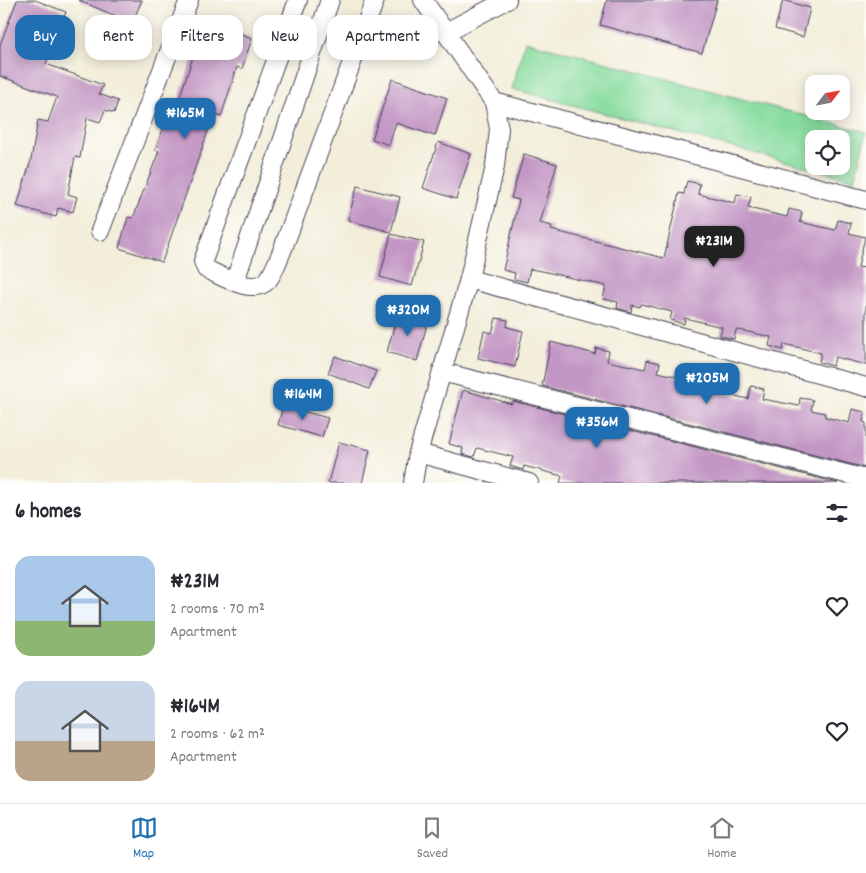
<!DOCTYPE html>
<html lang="en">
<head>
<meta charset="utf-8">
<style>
	:root { --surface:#fff; --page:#f7f7f7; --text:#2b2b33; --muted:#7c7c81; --line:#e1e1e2; --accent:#1f6fb2 }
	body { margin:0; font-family:Dekko,sans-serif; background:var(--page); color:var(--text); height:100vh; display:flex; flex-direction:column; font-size:19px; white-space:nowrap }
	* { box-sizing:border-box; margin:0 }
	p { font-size:16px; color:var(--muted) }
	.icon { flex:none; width:28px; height:28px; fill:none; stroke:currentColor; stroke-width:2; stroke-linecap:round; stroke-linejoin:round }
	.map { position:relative; height:483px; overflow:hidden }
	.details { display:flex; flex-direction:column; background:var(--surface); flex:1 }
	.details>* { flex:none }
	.top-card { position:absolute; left:15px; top:15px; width:500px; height:45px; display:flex; gap:10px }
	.needle { width:32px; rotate:58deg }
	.fabs { position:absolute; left:805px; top:75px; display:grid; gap:10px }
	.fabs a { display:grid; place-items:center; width:45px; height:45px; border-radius:10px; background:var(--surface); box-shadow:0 2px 12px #0003; font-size:25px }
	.price { position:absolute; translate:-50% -42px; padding:0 11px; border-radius:10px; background:var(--accent); color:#fff; font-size:16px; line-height:32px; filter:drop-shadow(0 1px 2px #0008) }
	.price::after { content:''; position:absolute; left:50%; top:30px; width:15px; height:11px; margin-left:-8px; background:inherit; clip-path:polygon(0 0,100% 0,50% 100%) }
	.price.on { background:#222; color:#fff }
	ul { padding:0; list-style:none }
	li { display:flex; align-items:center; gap:15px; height:125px; padding:0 15px }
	li span { display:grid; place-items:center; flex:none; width:140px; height:100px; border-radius:15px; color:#555 }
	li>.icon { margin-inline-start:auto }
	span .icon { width:60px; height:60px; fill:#fffc; stroke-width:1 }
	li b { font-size:21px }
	h2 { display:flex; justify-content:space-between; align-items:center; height:60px; padding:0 15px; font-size:21px }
	.tag { padding:0 18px; border-radius:15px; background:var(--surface); box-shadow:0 2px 12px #0003; font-size:18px; line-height:45px }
	.tag.on { background:var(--accent); color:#fff }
	.dock { display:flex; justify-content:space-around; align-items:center; height:70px; border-top:1px solid var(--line); background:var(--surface); font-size:14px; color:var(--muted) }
	.dock a { display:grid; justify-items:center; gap:2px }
	.dock .on { color:var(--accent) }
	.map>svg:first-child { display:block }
	.green { fill:#87dc9f; stroke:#547f6d; fill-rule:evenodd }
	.building { fill:#c397c5 }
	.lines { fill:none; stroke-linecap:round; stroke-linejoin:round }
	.minor-casing { stroke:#414153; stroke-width:20 }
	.minor { stroke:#fff; stroke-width:18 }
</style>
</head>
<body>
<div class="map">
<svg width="866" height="483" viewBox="0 0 866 483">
	<rect width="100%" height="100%" fill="#fdfcf7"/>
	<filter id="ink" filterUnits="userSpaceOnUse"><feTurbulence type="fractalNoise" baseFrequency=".02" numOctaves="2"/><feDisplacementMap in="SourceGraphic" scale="10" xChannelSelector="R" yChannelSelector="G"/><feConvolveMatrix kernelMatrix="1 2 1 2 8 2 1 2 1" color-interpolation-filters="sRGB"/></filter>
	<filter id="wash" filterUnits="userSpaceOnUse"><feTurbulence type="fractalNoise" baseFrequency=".0096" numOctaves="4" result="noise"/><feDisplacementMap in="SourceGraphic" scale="20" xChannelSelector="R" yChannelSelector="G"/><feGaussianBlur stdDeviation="1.12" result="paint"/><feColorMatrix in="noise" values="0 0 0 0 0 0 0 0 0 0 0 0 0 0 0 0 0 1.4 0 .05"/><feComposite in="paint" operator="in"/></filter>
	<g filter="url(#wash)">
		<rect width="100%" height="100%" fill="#f3eeda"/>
		<!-- green -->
		<path class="green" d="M 525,41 L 866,132 L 855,180 L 512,89 ZM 814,139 L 841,139 L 841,166 L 814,166 Z"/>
		<g id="blocks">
			<!-- building -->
			<g class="building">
				<polygon points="17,0 35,0 66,12 46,64 103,85 99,94 118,101 114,113 105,110 100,122 87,118 80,158 75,157 68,194 77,197 73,212 58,208 56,217 17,206 31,160 38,120 48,122 57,97 0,76 0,45"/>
				<polygon points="78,0 142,0 132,23"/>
				<polygon points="607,0 717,0 702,53 600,25"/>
				<polygon points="783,0 810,8 803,37 775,29"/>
				<polygon points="205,21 252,38 242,69 237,67 221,117 214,114 162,262 119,248 128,217 133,218 159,151 155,150 168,116 173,117"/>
				<polygon points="392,79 447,98 435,136 396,123 389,145 372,139"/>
				<polygon points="438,142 471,154 456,199 423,188"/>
				<polygon points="524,154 557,164 540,223 552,226 551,230 664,258 679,193 684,194 687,181 700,184 698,194 735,203 737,194 751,197 748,208 787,217 789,209 802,212 800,222 835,230 838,220 851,223 849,233 865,237 858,267 866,268 866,365 835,357 833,366 819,362 821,353 784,344 783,350 769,346 771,337 744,331 736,330 734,339 720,336 722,327 685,318 684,324 670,320 672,312 641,304 640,307 632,305 631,312 617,308 618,302 603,299 606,286 542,271 530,269 527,282 514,279 515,273 503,270 519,200 511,198"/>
				<polygon points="357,186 400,197 391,232 348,220"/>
				<polygon points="391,234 424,242 412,286 380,277"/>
				<polygon points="398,312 428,321 417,361 387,352"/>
				<polygon points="496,318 508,320 507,327 523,331 515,367 478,358 484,331 492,333"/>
				<polygon points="551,342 595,354 596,348 609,351 607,361 645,369 647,360 660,363 658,372 696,381 698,373 710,376 708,386 723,389 722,393 748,399 751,386 764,389 762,399 799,406 800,398 813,400 811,410 825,413 825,417 849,423 852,409 865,412 863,422 866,423 866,468 542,386"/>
				<polygon points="335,356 376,371 369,389 328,373"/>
				<polygon points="463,390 512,404 513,401 838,483 560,483 562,476 524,466 523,470 510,466 513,457 477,448 474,457 462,454 463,448 449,444"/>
				<polygon points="283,406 328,418 322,437 278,425"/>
				<polygon points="339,442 370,450 362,483 328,483"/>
			</g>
		</g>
	</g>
	<g filter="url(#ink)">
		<use href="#blocks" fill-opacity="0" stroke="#414153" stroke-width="1"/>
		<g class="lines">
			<defs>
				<g id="minor">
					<path d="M 298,0 L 203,261 L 206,269 C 221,276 254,296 268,280 C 274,272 278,260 282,251 L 375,0"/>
					<polyline points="446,32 507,0"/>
					<polyline points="494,102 866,200"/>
					<polyline points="100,231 189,0"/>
					<polyline points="469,279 866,387"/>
					<polyline points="235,281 330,0"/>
					<polyline points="442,372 866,479"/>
					<polyline points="418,453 529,483"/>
					<polyline points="413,483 418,453 469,279 495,166 499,129 494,102 423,0"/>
				</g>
			</defs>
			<!-- minor casing -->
			<use href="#minor" class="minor-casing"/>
			<!-- minor -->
			<use href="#minor" class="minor"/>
		</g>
	</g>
</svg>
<div class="fabs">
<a><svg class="needle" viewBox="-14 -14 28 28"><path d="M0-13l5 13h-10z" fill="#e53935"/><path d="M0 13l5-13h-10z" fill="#7c7c81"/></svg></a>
<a><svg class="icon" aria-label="locate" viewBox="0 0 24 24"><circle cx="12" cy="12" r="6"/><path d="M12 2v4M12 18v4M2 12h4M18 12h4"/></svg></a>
</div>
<b class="price" style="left:185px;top:140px">₦165M</b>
<b class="price on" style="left:714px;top:268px">₦231M</b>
<b class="price" style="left:408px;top:337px">₦320M</b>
<b class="price" style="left:707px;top:405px">₦205M</b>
<b class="price" style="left:303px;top:421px">₦164M</b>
<b class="price" style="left:597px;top:449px">₦356M</b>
<div class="top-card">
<a class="tag on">Buy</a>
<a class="tag">Rent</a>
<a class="tag">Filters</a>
<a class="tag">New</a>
<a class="tag">Apartment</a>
</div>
</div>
<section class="details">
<h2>6 homes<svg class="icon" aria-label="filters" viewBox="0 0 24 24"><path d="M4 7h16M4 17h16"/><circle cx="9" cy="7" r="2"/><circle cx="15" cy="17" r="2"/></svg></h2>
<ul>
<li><span style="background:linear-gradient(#a9c7e8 65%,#8fb573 0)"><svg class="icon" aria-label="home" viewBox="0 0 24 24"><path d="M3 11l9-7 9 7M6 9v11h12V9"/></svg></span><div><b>₦231M</b><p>2 rooms · 70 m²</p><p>Apartment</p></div><svg class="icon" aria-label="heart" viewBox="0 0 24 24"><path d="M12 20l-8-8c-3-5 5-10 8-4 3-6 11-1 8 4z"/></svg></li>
<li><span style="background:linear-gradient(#c9d6e8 60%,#b9a48a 0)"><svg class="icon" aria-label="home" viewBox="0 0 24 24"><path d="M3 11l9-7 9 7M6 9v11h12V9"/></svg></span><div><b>₦164M</b><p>2 rooms · 62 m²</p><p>Apartment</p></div><svg class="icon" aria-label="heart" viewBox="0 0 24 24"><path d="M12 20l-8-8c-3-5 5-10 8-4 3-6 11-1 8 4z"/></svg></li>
</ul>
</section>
<nav class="dock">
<a class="on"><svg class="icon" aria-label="map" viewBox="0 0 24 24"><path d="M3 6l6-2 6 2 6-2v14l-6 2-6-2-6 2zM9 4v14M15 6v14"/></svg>Map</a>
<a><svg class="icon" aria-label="saved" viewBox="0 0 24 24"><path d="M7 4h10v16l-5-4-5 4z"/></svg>Saved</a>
<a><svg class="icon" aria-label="home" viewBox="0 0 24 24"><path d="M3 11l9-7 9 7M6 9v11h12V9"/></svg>Home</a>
</nav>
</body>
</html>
